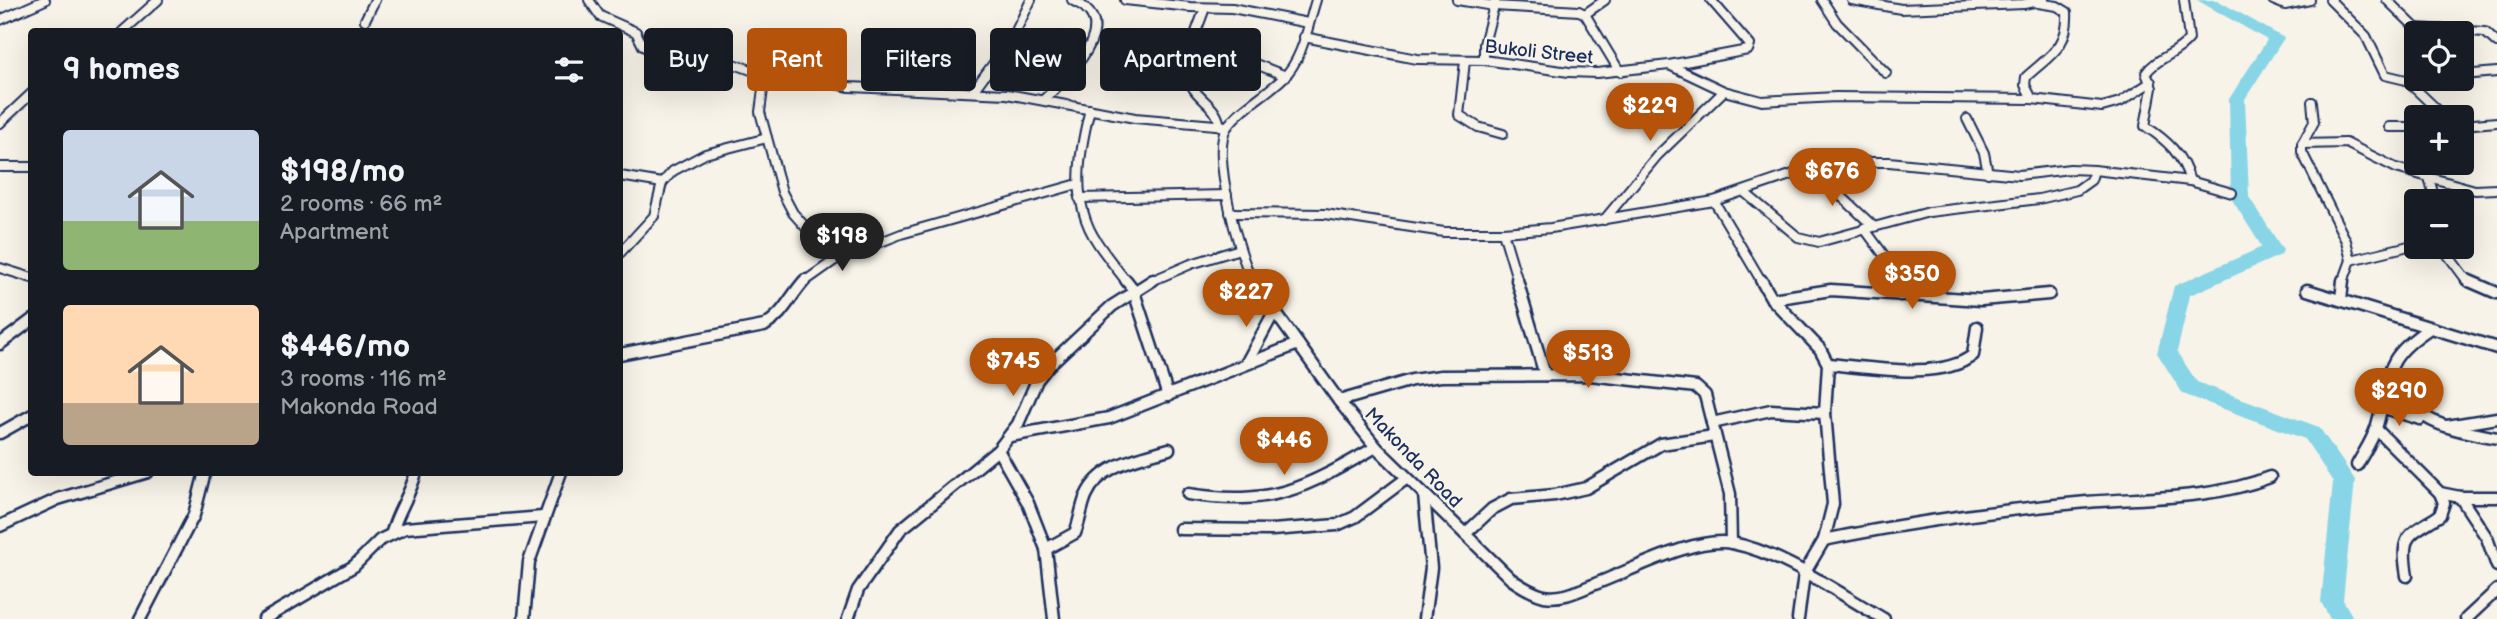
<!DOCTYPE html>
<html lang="en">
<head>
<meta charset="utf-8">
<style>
	:root { --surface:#171b24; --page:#20242c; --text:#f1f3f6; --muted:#9ea1a6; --accent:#b45309 }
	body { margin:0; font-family:"Balsamiq Sans",sans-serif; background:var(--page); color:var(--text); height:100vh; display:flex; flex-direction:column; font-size:26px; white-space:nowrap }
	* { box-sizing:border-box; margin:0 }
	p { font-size:23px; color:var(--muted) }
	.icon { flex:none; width:38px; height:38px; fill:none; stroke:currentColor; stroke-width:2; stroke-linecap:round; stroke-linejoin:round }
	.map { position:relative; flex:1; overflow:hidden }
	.side { position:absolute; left:28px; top:28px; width:595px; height:448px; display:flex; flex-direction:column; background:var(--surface); border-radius:7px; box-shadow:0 7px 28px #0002 }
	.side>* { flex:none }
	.top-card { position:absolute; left:644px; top:28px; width:665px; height:63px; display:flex; gap:14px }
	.buttons { position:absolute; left:2404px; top:21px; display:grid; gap:14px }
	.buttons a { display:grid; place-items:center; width:70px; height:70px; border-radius:7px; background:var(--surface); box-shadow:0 7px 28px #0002; font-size:35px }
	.price { position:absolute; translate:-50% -60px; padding:0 16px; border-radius:24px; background:var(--accent); color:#fff; font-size:23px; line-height:46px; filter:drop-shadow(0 2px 4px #0008) }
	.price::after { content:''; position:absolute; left:50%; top:42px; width:21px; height:16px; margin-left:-10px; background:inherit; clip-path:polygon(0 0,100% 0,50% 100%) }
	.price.current { background:#222; color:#fff }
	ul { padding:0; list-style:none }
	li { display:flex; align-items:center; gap:21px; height:175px; padding:0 35px }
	li span { display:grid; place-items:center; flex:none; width:196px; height:140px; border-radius:7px; color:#555 }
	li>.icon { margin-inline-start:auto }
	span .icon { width:84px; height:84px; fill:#fffc; stroke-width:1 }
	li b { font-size:30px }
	h2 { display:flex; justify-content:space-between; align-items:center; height:84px; padding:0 35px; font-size:30px }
	.chip { padding:0 24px; border-radius:7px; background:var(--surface); box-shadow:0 7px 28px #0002; font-size:24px; line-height:63px }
	.chip.current { background:var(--accent); color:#fff }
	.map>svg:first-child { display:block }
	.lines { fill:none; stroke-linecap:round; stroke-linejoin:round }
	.river { fill:#88d5e7; fill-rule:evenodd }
	.minor-far1-casing { stroke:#1b2f5e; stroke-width:12 }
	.minor-casing { stroke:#1b2f5e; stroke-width:15 }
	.minor-far1 { stroke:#f7f3e8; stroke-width:8 }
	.minor { stroke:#f7f3e8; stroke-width:10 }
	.labels { text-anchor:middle; stroke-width:5; stroke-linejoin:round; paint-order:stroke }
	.street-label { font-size:19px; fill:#1b2f5e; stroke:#f7f3e8 }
</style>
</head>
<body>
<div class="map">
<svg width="2497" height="619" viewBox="0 0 2497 619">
	<rect width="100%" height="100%" fill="#f7f3e8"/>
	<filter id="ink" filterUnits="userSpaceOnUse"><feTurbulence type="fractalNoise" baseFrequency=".0143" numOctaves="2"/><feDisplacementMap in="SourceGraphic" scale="14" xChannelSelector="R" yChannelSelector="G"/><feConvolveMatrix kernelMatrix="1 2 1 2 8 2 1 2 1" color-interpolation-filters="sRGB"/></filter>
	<g filter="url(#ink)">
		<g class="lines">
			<!-- river -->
			<polygon class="river" points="2197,0 2217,0 2284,38 2245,99 2249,197 2283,250 2281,255 2190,295 2177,352 2197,382 2319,427 2351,474 2355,480 2343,600 2354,619 2330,619 2321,602 2333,482 2305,439 2183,394 2157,353 2174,286 2262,247 2231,198 2229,99 2267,40"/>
			<defs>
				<g id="minor-far1">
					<path d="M 589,0 L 600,16 L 636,32 L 643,46 L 650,50 C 692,57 732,57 769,79"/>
					<polyline points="1125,0 1190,7 1232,8 1308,23"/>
					<polyline points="1457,0 1494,6 1579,11 1585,14 1620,72"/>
					<polyline points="1822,0 1837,23 1886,73"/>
					<polyline points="1852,0 1901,9 2024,4 2044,0"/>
					<path d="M 2184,0 L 2189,39 C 2178,54 2157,57 2146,73 L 2152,88 L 2145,126 C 2168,141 2182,154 2190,181"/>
					<polyline points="2273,0 2285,5 2310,0"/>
					<polyline points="2330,0 2366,36 2385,75 2406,80 2445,117"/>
					<polyline points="2387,0 2418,30"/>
					<path d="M 1205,8 C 1197,31 1177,70 1196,92 C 1206,104 1217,108 1220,126"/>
					<polyline points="1585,14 1605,0"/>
					<polyline points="0,20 45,0"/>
					<polyline points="365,20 375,0"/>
					<polyline points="2416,28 2485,32 2497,43"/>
					<polyline points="122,32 158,0"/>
					<polyline points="1304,37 1417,59 1484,60 1569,72 1597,73 1669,65 1748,50 1750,45 1711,0"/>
					<polyline points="1484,60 1484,44 1495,2"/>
					<polyline points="1191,61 1253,63 1286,76"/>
					<polyline points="1465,61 1459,115 1478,127 1503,134"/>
					<polyline points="1669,65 1724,91 1762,101 1836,97 2032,99 2102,107 2120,102 2151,82"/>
					<polyline points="2462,75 2497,72"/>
					<polyline points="973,91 1013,37 1031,0"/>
					<path d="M 2032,99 L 2025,85 L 2026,77 C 2050,55 2069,47 2067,12 L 2057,6 L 2038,3"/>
					<path d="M 1043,100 C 1061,84 1115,34 1086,9 C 1083,5 1076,3 1072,0"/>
					<polyline points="2312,102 2314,122 2302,144 2302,152 2346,241 2351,260 2343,282"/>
					<path d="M 1090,109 C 1079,153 1070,202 1097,242 C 1106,256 1117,269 1127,282"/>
					<polyline points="1967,119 1984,153 1988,173"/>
					<polyline points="0,123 32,93"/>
					<polyline points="2462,125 2497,122"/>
					<polyline points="2389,127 2417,127"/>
					<polyline points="2302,144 2346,143 2396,168 2475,190 2497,189"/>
					<polyline points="0,167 32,167"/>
					<polyline points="1811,168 1873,226"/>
					<polyline points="620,176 662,183"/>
					<polyline points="2429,177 2435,201"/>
					<polyline points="1744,192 1798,237 1819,242 1929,212 2039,199 2077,190 2091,180 2094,170"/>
					<polyline points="1079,198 1227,195"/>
					<polyline points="1714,201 1762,282"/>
					<polyline points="1230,213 1325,214 1444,232 1503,232 1551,228 1714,201 1811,168 1847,162 1889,162 2019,175 2070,169 2094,170 2190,181 2232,193"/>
					<polyline points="1604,220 1657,156 1724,91"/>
					<polyline points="1864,228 1892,266 1896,282"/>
					<polyline points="1503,232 1518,282"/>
					<polyline points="2442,247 2468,282"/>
					<polyline points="620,253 654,216 662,183 673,171 705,154 767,138"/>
					<polyline points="835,260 793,213 782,192 760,112 763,89 769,79 789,75 850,87 1007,94 1135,118 1227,126"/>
					<polyline points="2351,260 2417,244"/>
					<polyline points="0,268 32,278"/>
					<polyline points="804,282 835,260 901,234 1078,184"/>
					<polyline points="1149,282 1191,264 1240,249"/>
					<path d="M 1253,282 C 1239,256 1210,150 1227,127 C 1240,108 1266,95 1283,78 C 1303,59 1308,25 1316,0"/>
				</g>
				<g id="minor">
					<polyline points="1126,280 1133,289 1168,396"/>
					<path d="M 1252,280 L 1339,401 L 1376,447 L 1511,579 C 1521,586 1532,593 1544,596 C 1563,599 1578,591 1595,584 C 1631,571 1694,536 1732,543 C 1783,553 1838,593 1884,619"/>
					<polyline points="1517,280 1545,375"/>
					<polyline points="1761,280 1772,299 1820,349 1828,364 1825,413 1833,504 1824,540 1804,574 1798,619"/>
					<polyline points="1896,280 1900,295"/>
					<polyline points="2467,280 2497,293"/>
					<polyline points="2307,290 2497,348"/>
					<polyline points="1772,299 1831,290 1981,300 2049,294"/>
					<polyline points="2341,300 2343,280"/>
					<polyline points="0,344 32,320"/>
					<path d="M 620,354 L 764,326 C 785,313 788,299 805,280"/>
					<polyline points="1247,362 1274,312"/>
					<path d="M 1828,364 C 1867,367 1942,381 1973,355 L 1977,327"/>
					<path d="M 2385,378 C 2422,425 2441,427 2497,438"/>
					<polyline points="1339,401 1412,380 1441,376 1590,375 1696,387 1705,395 1730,494 1731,543"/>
					<polyline points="2381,407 2420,419"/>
					<polyline points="1712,423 1771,410 1825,413"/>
					<polyline points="2447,426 2497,418"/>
					<path d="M 2376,429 L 2440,493 L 2444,503 L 2440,515 C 2408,536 2400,533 2407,576"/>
					<polyline points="0,433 32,415"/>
					<polyline points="1010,436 1109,418 1298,344"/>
					<polyline points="998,450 1028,503 1046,549 1054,619"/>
					<path d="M 2357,465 C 2364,452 2373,440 2377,425 C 2392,374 2380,361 2430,328"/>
					<polyline points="2440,493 2460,497 2497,497"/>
					<path d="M 1188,494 C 1273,507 1305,488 1376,447"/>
					<polyline points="1424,495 1431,568 1424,619"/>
					<polyline points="2460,497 2487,538 2497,566"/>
					<polyline points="0,526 58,499 148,472"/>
					<polyline points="1180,529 1272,530 1337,525 1355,517 1407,478"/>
					<path d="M 392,532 C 398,510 411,494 416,472"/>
					<polyline points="1465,534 1492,509 1511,499 1555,495 1586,488 1661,444 1714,436"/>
					<path d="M 1824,540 C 1911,522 1999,510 2087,502 C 2149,497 2211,500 2270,477"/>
					<path d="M 1046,549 L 1075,533 C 1080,521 1081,508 1086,496 C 1100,464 1139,458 1169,449"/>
					<polyline points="140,619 194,515 205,472"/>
					<polyline points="264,619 354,566 380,540 405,528 543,517"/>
					<polyline points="524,619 529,562 561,472"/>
					<polyline points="848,619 858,590 900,530 998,450 1018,424 1037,380 1048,366 1112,306 1153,280"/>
					<polyline points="2466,619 2497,590"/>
				</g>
			</defs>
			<!-- minor-far1 casing -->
			<use href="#minor-far1" class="minor-far1-casing"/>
			<!-- minor casing -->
			<use href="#minor" class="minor-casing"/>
			<!-- minor-far1 -->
			<use href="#minor-far1" class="minor-far1"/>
			<!-- minor -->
			<use href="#minor" class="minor"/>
		</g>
	</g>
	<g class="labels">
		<!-- street labels -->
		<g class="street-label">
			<text transform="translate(1539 51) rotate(6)" y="7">Bukoli Street</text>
			<text transform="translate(1414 457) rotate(46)" y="7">Makonda Road</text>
		</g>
	</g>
</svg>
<div class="buttons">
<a><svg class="icon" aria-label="locate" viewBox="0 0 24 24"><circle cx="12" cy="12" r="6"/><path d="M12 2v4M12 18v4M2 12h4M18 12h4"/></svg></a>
<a>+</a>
<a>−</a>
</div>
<b class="price" style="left:1650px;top:143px">$229</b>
<b class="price" style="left:1832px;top:208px">$676</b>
<b class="price current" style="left:842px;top:273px">$198</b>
<b class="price" style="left:1912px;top:311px">$350</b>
<b class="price" style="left:1246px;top:329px">$227</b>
<b class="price" style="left:1588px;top:390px">$513</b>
<b class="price" style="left:1013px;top:398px">$745</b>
<b class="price" style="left:2399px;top:428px">$290</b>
<b class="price" style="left:1284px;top:477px">$446</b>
<div class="top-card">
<a class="chip">Buy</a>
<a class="chip current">Rent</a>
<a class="chip">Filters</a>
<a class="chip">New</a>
<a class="chip">Apartment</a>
</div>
<section class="side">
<h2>9 homes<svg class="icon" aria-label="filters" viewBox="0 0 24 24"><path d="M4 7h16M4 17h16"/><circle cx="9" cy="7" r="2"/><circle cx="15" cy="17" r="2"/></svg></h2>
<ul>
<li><span style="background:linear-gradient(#c9d6e8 65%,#8fb573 0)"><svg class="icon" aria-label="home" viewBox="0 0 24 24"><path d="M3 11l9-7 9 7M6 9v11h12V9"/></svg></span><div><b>$198/mo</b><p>2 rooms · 66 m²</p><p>Apartment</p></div></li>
<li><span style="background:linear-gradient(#ffd9b3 70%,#b9a48a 0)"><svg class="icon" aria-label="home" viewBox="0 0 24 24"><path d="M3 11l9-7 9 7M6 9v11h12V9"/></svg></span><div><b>$446/mo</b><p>3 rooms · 116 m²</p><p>Makonda Road</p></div></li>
</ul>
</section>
</div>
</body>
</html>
